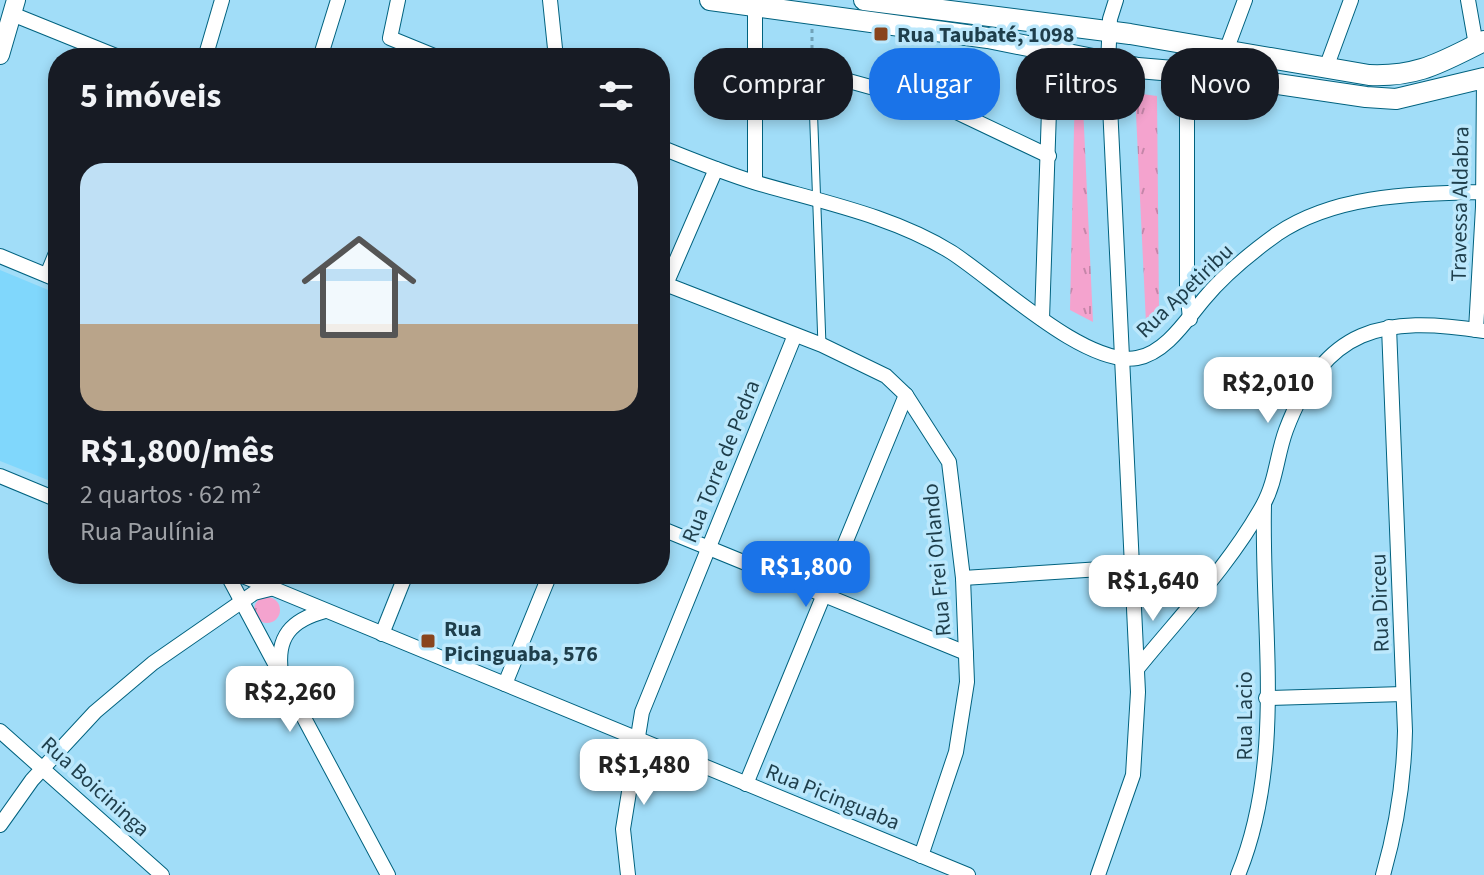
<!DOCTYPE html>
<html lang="pt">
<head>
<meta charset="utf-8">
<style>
	:root { --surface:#171b24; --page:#20242c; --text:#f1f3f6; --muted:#9ea1a6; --accent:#1a73e8 }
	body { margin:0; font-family:"Source Sans 3",sans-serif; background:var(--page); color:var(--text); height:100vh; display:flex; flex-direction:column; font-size:30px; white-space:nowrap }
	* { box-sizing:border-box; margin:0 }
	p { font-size:26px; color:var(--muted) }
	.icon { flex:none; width:44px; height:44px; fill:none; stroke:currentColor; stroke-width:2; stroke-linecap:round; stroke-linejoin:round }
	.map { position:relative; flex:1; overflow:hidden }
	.sheet { position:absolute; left:48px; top:48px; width:622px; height:536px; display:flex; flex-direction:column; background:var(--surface); border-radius:32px; box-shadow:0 4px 12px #0003 }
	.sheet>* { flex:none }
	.top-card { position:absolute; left:694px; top:48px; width:670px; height:72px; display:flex; gap:16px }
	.price { position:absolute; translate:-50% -68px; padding:0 18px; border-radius:16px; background:#fff; color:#222; font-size:26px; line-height:52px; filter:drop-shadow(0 2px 4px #0008) }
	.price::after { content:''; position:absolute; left:50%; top:48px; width:24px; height:18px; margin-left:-12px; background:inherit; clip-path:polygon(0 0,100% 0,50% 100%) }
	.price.selected { background:var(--accent); color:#fff }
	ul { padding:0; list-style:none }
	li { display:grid; align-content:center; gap:16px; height:424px; padding:0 32px }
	li span { display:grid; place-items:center; height:248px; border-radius:24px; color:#555 }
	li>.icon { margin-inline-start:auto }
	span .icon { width:144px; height:144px; fill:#fffc; stroke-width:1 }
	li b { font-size:34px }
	h2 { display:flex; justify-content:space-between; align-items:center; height:96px; padding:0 32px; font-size:34px }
	.tag { padding:0 28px; border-radius:32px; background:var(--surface); box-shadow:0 4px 12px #0003; font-size:28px; line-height:72px }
	.tag.selected { background:var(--accent); color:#fff }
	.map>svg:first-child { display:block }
	.built { fill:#80d7fc }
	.park { fill:url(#park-tufts) }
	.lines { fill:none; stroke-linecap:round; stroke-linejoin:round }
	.service-casing { stroke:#01627f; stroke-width:9 }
	.minor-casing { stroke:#01627f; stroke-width:16 }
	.tertiary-casing { stroke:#01627f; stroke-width:20 }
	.secondary-casing { stroke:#01627f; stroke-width:22 }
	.path { stroke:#70a2b8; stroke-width:3; stroke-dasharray:4 4; stroke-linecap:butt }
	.service { stroke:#fff; stroke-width:7 }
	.minor { stroke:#fff; stroke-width:14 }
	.tertiary { stroke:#fff; stroke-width:18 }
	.secondary { stroke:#fff; stroke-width:20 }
	.poi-dot { fill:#89441c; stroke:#bce8fc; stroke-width:3 }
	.labels { text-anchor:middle; stroke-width:7; stroke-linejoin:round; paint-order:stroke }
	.poi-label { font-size:22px; font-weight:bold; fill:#1e3e4b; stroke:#bce8fc; text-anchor:start }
	.street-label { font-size:22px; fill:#1e3e4b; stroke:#bce8fc }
</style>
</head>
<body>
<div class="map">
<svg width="1484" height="875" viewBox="0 0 1484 875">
	<defs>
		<pattern id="park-tufts" width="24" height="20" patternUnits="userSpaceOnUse" patternTransform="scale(2)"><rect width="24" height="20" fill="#f4a3ce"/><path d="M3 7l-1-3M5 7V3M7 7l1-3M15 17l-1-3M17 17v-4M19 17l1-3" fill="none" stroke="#c586a9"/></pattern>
	</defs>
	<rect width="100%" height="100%" fill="#a1ddf8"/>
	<!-- built -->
	<polygon class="built" points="0,270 58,294 58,484 0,461"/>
	<!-- park -->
	<g class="park">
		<polygon points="1075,83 1082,84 1093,322 1070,310"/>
		<polygon points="1135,93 1157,96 1159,310 1146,323"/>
		<circle cx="267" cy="610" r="13"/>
	</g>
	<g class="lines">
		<defs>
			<polyline id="service" points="812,73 822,345"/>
			<g id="minor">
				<polyline points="398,0 390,38 439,58"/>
				<polyline points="550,0 556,58"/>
				<polyline points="1468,0 1476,45"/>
				<polyline points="12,14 121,58"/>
				<polyline points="1226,51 1245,0"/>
				<polyline points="755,55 950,109 1049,156"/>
				<polyline points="205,58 222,0"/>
				<polyline points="320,58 338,0"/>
				<polyline points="1326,68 1351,0"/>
				<polyline points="1187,72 1187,288 1190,319"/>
				<path d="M 660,147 C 692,160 724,173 757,183 C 822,202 893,216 951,252 C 995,280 1085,367 1137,358 C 1166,353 1187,319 1204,299 C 1223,276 1252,252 1277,234 C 1336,194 1413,194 1482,192"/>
				<polyline points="755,182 755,6"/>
				<polyline points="0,256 58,280"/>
				<polyline points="47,275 58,248"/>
				<polyline points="660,282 822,345 886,376 906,395 949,462 963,578 967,682 956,752 921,856"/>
				<polyline points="660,298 716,169"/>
				<polyline points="1042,319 1051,51"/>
				<polyline points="1476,330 1483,207 1484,79"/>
				<polyline points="0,476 58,500"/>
				<polyline points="660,528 966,653"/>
				<polyline points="227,574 388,875"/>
				<polyline points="238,574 968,875"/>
				<polyline points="963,578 1132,567"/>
				<polyline points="382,634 406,574"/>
				<path d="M 1137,669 C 1179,617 1230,565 1263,505 C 1276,482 1277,454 1286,430 C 1325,327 1382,315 1484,331"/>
				<path d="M 281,672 C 276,637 291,620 325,611"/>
				<polyline points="505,684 550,574"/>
				<polyline points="1266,698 1403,694"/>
				<polyline points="0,731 162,875"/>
				<polyline points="746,784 906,395"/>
				<polyline points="0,825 32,780 95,712 153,663 254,593 274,588"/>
				<polyline points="628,875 623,829 642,712 795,335"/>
				<polyline points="1098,875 1133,775 1138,692 1108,64 1110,19 1116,0"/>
				<path d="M 1238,875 C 1286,758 1261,628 1264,505"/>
				<path d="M 1383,875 C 1397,826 1404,781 1405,731 L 1389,327"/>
			</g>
			<polyline id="tertiary" points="0,55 16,0"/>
			<g id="secondary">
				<polyline points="710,0 988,38 1138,68 1209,74 1366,97 1396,99 1484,78"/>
				<path d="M 864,0 L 1130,34 L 1369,75 C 1419,77 1441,62 1484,41"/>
			</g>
		</defs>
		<!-- service casing -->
		<use href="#service" class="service-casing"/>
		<!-- minor casing -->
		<use href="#minor" class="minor-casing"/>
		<!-- tertiary casing -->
		<use href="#tertiary" class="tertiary-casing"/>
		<!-- secondary casing -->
		<use href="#secondary" class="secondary-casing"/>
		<!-- path -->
		<polyline class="path" points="812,57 812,29"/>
		<!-- service -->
		<use href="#service" class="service"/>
		<!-- minor -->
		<use href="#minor" class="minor"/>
		<!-- tertiary -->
		<use href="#tertiary" class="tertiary"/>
		<!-- secondary -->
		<use href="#secondary" class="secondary"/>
	</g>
	<!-- markers -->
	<g class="poi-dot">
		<rect x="873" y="26" width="16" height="16" rx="4"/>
		<rect x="420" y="633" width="16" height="16" rx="4"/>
	</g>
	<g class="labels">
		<!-- poi labels -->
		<g class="poi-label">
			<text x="897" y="42">Rua Taubaté, 1098</text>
			<text x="444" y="636">Rua<tspan x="444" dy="25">Picinguaba, 576</tspan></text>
		</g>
		<!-- street labels -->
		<g class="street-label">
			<text transform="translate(1459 204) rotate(-89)" y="8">Travessa Aldabra</text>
			<text transform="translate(1184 290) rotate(-44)" y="8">Rua Apetiribu</text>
			<text transform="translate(720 461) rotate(-68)" y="8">Rua Torre de Pedra</text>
			<text transform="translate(936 560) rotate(-95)" y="8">Rua Frei Orlando</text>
			<text transform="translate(1379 603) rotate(-92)" y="8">Rua Dirceu</text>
			<text transform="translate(1244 716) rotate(-90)" y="8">Rua Lacio</text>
			<text transform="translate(96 786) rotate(42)" y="8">Rua Boicininga</text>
			<text transform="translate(833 796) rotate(22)" y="8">Rua Picinguaba</text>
		</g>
	</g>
</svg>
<b class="price" style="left:1268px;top:425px">R$2,010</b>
<b class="price selected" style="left:806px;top:609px">R$1,800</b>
<b class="price" style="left:1153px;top:623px">R$1,640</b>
<b class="price" style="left:290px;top:734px">R$2,260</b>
<b class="price" style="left:644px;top:807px">R$1,480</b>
<div class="top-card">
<a class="tag">Comprar</a>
<a class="tag selected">Alugar</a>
<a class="tag">Filtros</a>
<a class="tag">Novo</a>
</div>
<section class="sheet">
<h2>5 imóveis<svg class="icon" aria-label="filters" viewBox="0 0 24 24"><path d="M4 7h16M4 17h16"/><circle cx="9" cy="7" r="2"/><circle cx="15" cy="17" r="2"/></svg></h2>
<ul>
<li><span style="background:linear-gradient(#bfe0f5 65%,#b9a48a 0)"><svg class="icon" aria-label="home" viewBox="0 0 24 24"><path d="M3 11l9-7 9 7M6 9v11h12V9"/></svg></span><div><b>R$1,800/mês</b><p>2 quartos · 62 m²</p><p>Rua Paulínia</p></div></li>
</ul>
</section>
</div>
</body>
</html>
